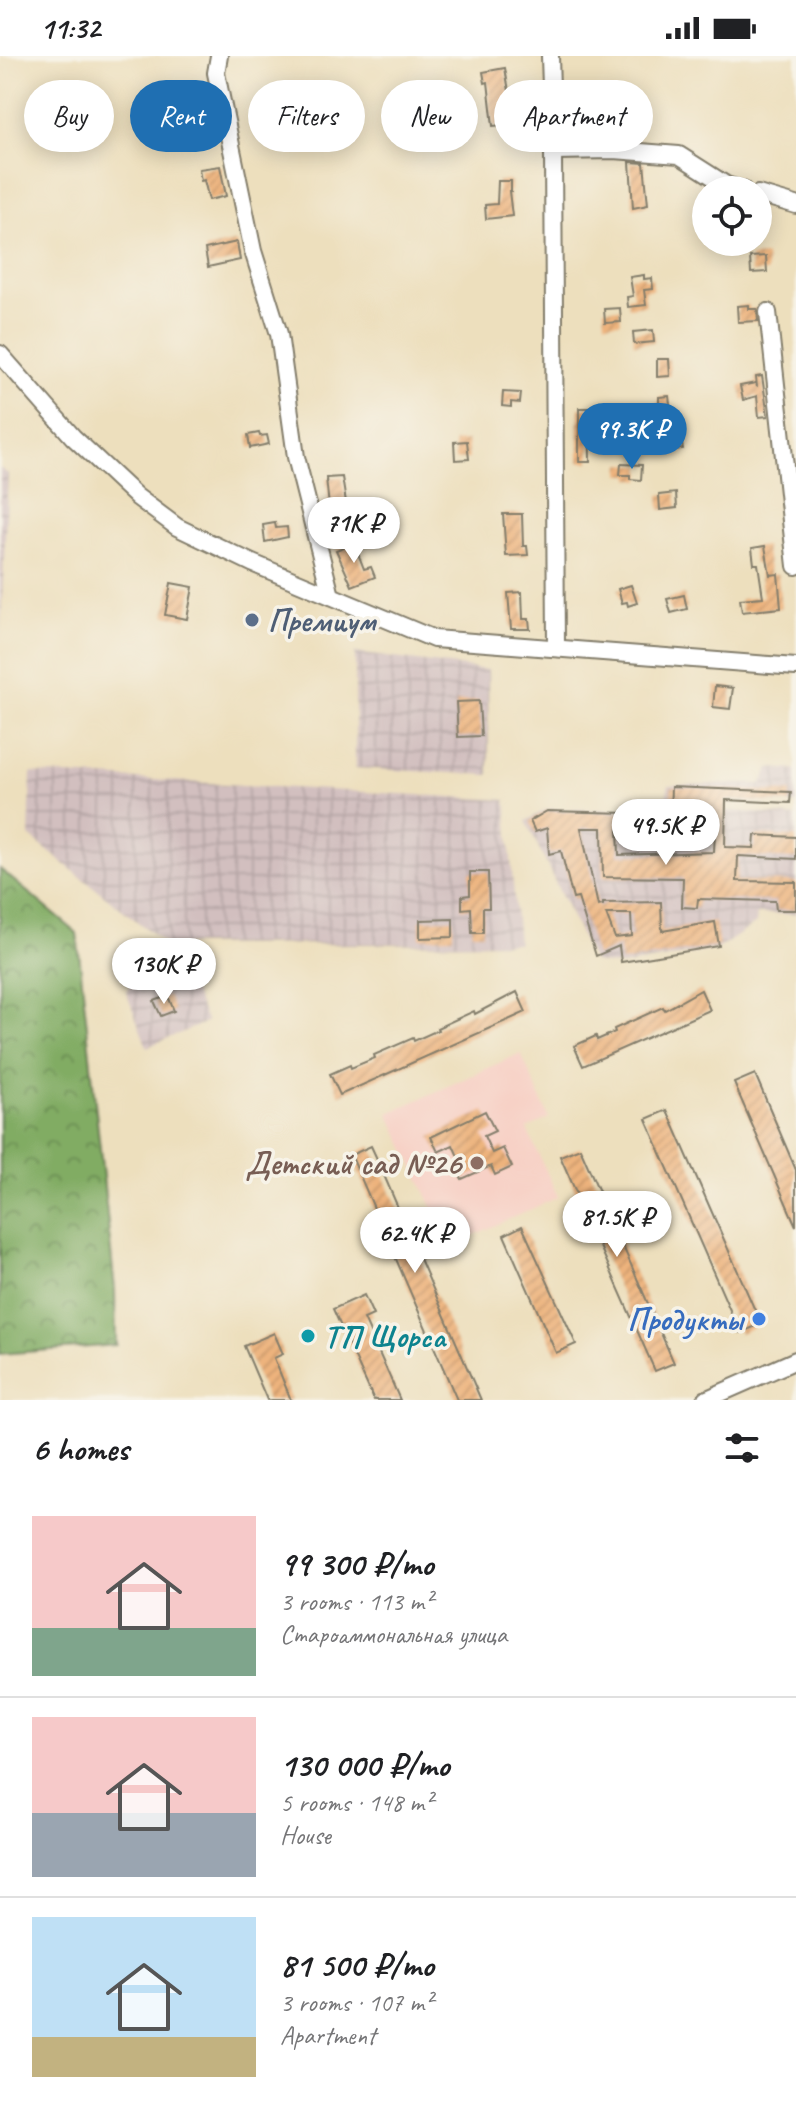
<!DOCTYPE html>
<html lang="en">
<head>
<meta charset="utf-8">
<style>
	:root { --surface:#fff; --page:#f6f6f6; --text:#202124; --muted:#757577; --line:#e0e0e0; --accent:#1f6fb2 }
	body { margin:0; font-family:Caveat,sans-serif; background:var(--page); color:var(--text); height:100vh; display:flex; flex-direction:column; font-size:30px; white-space:nowrap }
	* { box-sizing:border-box; margin:0 }
	p { font-size:26px; color:var(--muted) }
	.icon { flex:none; width:44px; height:44px; fill:none; stroke:currentColor; stroke-width:2; stroke-linecap:round; stroke-linejoin:round }
	.map { position:relative; height:1344px; overflow:hidden }
	.details { display:flex; flex-direction:column; background:var(--surface); flex:1 }
	.details>* { flex:none }
	.banner { position:absolute; left:24px; top:24px; width:748px; height:72px; display:flex; gap:16px }
	.tools { position:absolute; left:692px; top:120px; display:grid; gap:16px }
	.tools a { display:grid; place-items:center; width:80px; height:80px; border-radius:50%; background:var(--surface); box-shadow:0 4px 20px #0003; font-size:40px }
	.price { position:absolute; translate:-50% -68px; padding:0 18px; border-radius:28px; background:#fff; color:#222; font-size:26px; line-height:52px; filter:drop-shadow(0 2px 4px #0008) }
	.price::after { content:''; position:absolute; left:50%; top:48px; width:24px; height:18px; margin-left:-12px; background:inherit; clip-path:polygon(0 0,100% 0,50% 100%) }
	.price.selected { background:var(--accent); color:#fff }
	ul { padding:0; list-style:none }
	li { display:flex; align-items:center; gap:24px; height:200px; padding:0 32px }
	li+li { border-top:2px solid var(--line) }
	li span { display:grid; place-items:center; flex:none; width:224px; height:160px; border-radius:0px; color:#555 }
	li>.icon { margin-inline-start:auto }
	span .icon { width:96px; height:96px; fill:#fffc; stroke-width:1 }
	li b { font-size:34px }
	h2 { display:flex; justify-content:space-between; align-items:center; height:96px; padding:0 32px; font-size:34px }
	.chip { padding:0 28px; border-radius:36px; background:var(--surface); box-shadow:0 4px 20px #0003; font-size:28px; line-height:72px }
	.chip.selected { background:var(--accent); color:#fff }
	.status { display:flex; justify-content:space-between; align-items:center; height:56px; padding:0 40px; background:var(--surface); direction:ltr }
	.status svg { height:22px; fill:currentColor }
	.map>svg:first-child { display:block }
	.built { fill:#f7d1c6 }
	.industrial { fill:url(#industrial-grid) }
	.forest { fill:url(#forest-crowns); stroke:#4e6440; stroke-width:2 }
	.building { fill:url(#building-hatch); fill-rule:evenodd }
	.lines { fill:none; stroke-linecap:round; stroke-linejoin:round }
	.minor-casing { stroke:#847e6c; stroke-width:20 }
	.minor { stroke:#fff; stroke-width:16 }
	.service-dot { fill:#5c6f8a; stroke:#f7f3e8; stroke-width:3 }
	.education-dot { fill:#8d6e63; stroke:#f7f3e8; stroke-width:3 }
	.shop-dot { fill:#3f7fe0; stroke:#f7f3e8; stroke-width:3 }
	.culture-dot { fill:#0f9aa8; stroke:#f7f3e8; stroke-width:3 }
	.labels { text-anchor:middle; stroke-width:7; stroke-linejoin:round; paint-order:stroke }
	.service-label { font-size:32px; font-weight:bold; fill:#4e5e75; stroke:#f7f3e8; text-anchor:start }
	.education-label { font-size:32px; font-weight:bold; fill:#785e54; stroke:#f7f3e8; text-anchor:end }
	.shop-label { font-size:32px; font-weight:bold; fill:#366cbe; stroke:#f7f3e8; text-anchor:end }
	.culture-label { font-size:32px; font-weight:bold; fill:#0d838f; stroke:#f7f3e8; text-anchor:start }
</style>
</head>
<body>
<div class="status"><b>11:32</b><svg viewBox="0 0 49 12"><path d="M0 12V9h3v3zM5 12V6h3v6zM10 12V3h3v9zM15 12V0h3v12zM26 1h20v11H26zM47 4h2v5h-2z"/></svg></div>
<div class="map">
<svg width="796" height="1344" viewBox="0 0 796 1344">
	<defs>
		<pattern id="industrial-grid" width="8" height="8" patternUnits="userSpaceOnUse" patternTransform="scale(2)"><rect width="8" height="8" fill="#d2bfbf"/><path d="M0 4h8M4 0v8" fill="none" stroke="#b4a4a4"/></pattern>
		<pattern id="forest-crowns" width="20" height="18" patternUnits="userSpaceOnUse" patternTransform="scale(2)"><rect width="20" height="18" fill="#81ac63"/><path d="M2 6a3 3 0 1 1 6 0M12 15a3 3 0 1 1 6 0" fill="none" stroke="#698b51"/></pattern>
		<pattern id="building-hatch" width="6" height="6" patternUnits="userSpaceOnUse" patternTransform="scale(2)"><rect width="6" height="6" fill="#edb37d"/><path d="M-1 1l2-2M0 6l6-6M5 7l2-2" fill="none" stroke="#cb996b"/></pattern>
	</defs>
	<rect width="100%" height="100%" fill="#f7f3e8"/>
	<filter id="ink" filterUnits="userSpaceOnUse"><feTurbulence type="fractalNoise" baseFrequency=".0125" numOctaves="2"/><feDisplacementMap in="SourceGraphic" scale="16" xChannelSelector="R" yChannelSelector="G"/><feConvolveMatrix kernelMatrix="1 2 1 2 8 2 1 2 1" color-interpolation-filters="sRGB"/></filter>
	<filter id="wash" filterUnits="userSpaceOnUse"><feTurbulence type="fractalNoise" baseFrequency=".006" numOctaves="4" result="noise"/><feDisplacementMap in="SourceGraphic" scale="32" xChannelSelector="R" yChannelSelector="G"/><feGaussianBlur stdDeviation="1.8" result="paint"/><feColorMatrix in="noise" values="0 0 0 0 0 0 0 0 0 0 0 0 0 0 0 0 0 1.4 0 .05"/><feComposite in="paint" operator="in"/></filter>
	<g filter="url(#wash)">
		<rect width="100%" height="100%" fill="#eddfbd"/>
		<!-- built -->
		<polygon class="built" points="521,997 549,1062 527,1073 558,1141 450,1190 389,1057"/>
		<!-- industrial -->
		<g class="industrial">
			<polygon points="0,412 8,418 0,588"/>
			<polygon points="355,597 488,614 489,719 355,712"/>
			<polygon points="770,712 796,714 796,748 666,742 669,729 761,728"/>
			<polygon points="31,717 506,744 518,887 167,889 29,780"/>
			<polygon points="547,753 736,755 796,761 796,858 757,858 756,867 718,893 621,910 593,906 526,765"/>
			<polygon points="161,915 191,931 207,966 147,991 126,936 129,930"/>
		</g>
		<!-- forest -->
		<polygon class="forest" points="0,813 77,877 115,1233 116,1289 0,1298"/>
		<g id="blocks">
			<!-- building -->
			<g class="building">
				<polygon points="505,12 510,41 513,40 514,68 493,70 488,26 485,27 483,16"/>
				<polygon points="630,106 644,107 648,149 633,152"/>
				<polygon points="220,110 226,140 209,144 204,124 201,125 199,113"/>
				<polygon points="498,125 511,125 511,135 509,135 512,160 486,163 485,149 497,148"/>
				<polygon points="237,186 240,204 208,211 205,193"/>
				<polygon points="766,200 767,216 751,217 750,201"/>
				<polygon points="644,219 644,223 652,222 653,233 644,234 646,249 628,251 627,241 633,240 630,221"/>
				<polygon points="749,249 749,253 757,253 758,265 738,266 737,250"/>
				<polygon points="620,252 621,266 605,267 604,253"/>
				<polygon points="653,274 654,286 634,288 633,276"/>
				<polygon points="657,303 669,303 670,320 657,321"/>
				<polygon points="762,320 768,360 759,361 757,340 743,344 740,330 756,327 757,331 756,321"/>
				<polygon points="503,336 521,337 520,347 511,346 511,351 502,350"/>
				<polygon points="669,340 673,373 679,372 683,393 667,395 666,387 659,389 650,349 659,347 659,341"/>
				<polygon points="579,352 589,352 590,406 579,406"/>
				<polygon points="259,377 260,380 267,379 269,388 250,392 248,379"/>
				<polygon points="467,385 469,403 455,404 454,386"/>
				<polygon points="621,408 642,409 641,424 630,423 630,419 620,419"/>
				<polygon points="342,421 348,459 330,460 326,422"/>
				<polygon points="676,437 677,452 660,454 659,439"/>
				<polygon points="503,458 522,458 523,490 527,490 528,499 506,500"/>
				<polygon points="275,467 276,472 287,471 288,481 265,486 263,469"/>
				<polygon points="354,487 364,513 371,511 375,521 352,530 336,494"/>
				<polygon points="765,490 770,519 778,518 781,552 742,556 740,543 763,541 758,508 754,508 752,492"/>
				<polygon points="171,527 193,531 187,563 165,559"/>
				<polygon points="631,529 637,547 628,550 627,546 622,547 618,533"/>
				<polygon points="522,536 523,563 529,563 530,573 511,573 508,537"/>
				<polygon points="684,539 687,553 671,557 667,543"/>
				<polygon points="715,630 733,632 730,653 713,651"/>
				<polygon points="479,645 481,680 458,681 456,646"/>
				<path d="M 671,731 L 791,736 L 790,747 L 726,744 L 725,791 L 754,792 L 755,779 L 796,781 L 796,803 L 738,800 L 737,825 L 796,826 L 796,854 L 776,854 L 775,845 L 698,843 L 697,852 L 682,851 L 683,822 L 603,821 L 602,772 L 581,772 L 598,850 L 603,849 L 603,847 L 661,846 L 662,875 L 715,866 L 719,890 L 621,906 L 619,890 L 596,900 L 578,842 L 573,843 L 561,795 L 549,798 L 547,772 L 535,776 L 530,765 L 547,755 L 670,758 ZM 618,773 L 715,776 L 714,796 L 619,799 ZM 606,858 L 631,858 L 632,880 L 615,882 Z"/>
				<polygon points="470,816 488,816 489,852 483,852 483,877 472,877 471,852 462,853 462,840 470,839"/>
				<polygon points="453,863 453,881 420,882 420,864"/>
				<polygon points="701,934 710,954 583,1010 574,990 596,980 597,984 615,976 614,973 663,951 665,954"/>
				<polygon points="517,936 526,956 340,1039 330,1018 350,1009 351,1012 375,1002 374,999 413,982 414,985 438,974 437,972 474,955 475,958"/>
				<polygon points="168,940 174,955 161,960 154,945"/>
				<polygon points="755,1018 796,1114 796,1170 734,1027"/>
				<polygon points="667,1054 761,1268 740,1277 646,1063"/>
				<polygon points="485,1055 495,1075 484,1080 492,1097 503,1092 512,1111 495,1119 491,1110 462,1123 455,1110 461,1107 453,1089 438,1096 431,1081"/>
				<polygon points="371,1090 377,1103 481,1344 457,1344 351,1099"/>
				<polygon points="580,1092 674,1307 655,1315 560,1100"/>
				<polygon points="522,1170 576,1288 556,1297 504,1179"/>
				<polygon points="364,1239 373,1259 364,1263 400,1344 374,1344 333,1253"/>
				<polygon points="274,1277 283,1298 274,1302 291,1344 267,1344 244,1290"/>
			</g>
		</g>
	</g>
	<g filter="url(#ink)">
		<use href="#blocks" fill-opacity="0" stroke="#847e6c" stroke-width="2"/>
		<g class="lines">
			<defs>
				<g id="minor">
					<polyline points="219,0 216,17 253,195 279,278 296,401 331,540"/>
					<polyline points="550,0 553,95 556,591"/>
					<polyline points="553,95 614,94 679,99 726,129 743,134"/>
					<polyline points="758,138 796,149"/>
					<polyline points="768,256 796,510"/>
					<polyline points="0,298 73,381 137,441 177,471 252,507 434,583 796,611"/>
					<polyline points="705,1344 796,1304"/>
				</g>
			</defs>
			<!-- minor casing -->
			<use href="#minor" class="minor-casing"/>
			<!-- minor -->
			<use href="#minor" class="minor"/>
		</g>
	</g>
	<!-- markers -->
	<circle class="service-dot" cx="252" cy="564" r="8"/>
	<circle class="education-dot" cx="477" cy="1107" r="8"/>
	<circle class="shop-dot" cx="759" cy="1263" r="8"/>
	<circle class="culture-dot" cx="308" cy="1280" r="8"/>
	<g class="labels">
		<!-- service labels -->
		<g class="service-label">
			<text x="268" y="575">Премиум</text>
		</g>
		<!-- education labels -->
		<g class="education-label">
			<text x="461" y="1118">Детский сад №26</text>
		</g>
		<!-- shop labels -->
		<g class="shop-label">
			<text x="743" y="1274">Продукты</text>
		</g>
		<!-- culture labels -->
		<g class="culture-label">
			<text x="324" y="1291">ТП Щорса</text>
		</g>
	</g>
</svg>
<div class="tools">
<a><svg class="icon" aria-label="locate" viewBox="0 0 24 24"><circle cx="12" cy="12" r="6"/><path d="M12 2v4M12 18v4M2 12h4M18 12h4"/></svg></a>
</div>
<b class="price selected" style="left:632px;top:415px">99.3K ₽</b>
<b class="price" style="left:354px;top:509px">71K ₽</b>
<b class="price" style="left:666px;top:811px">49.5K ₽</b>
<b class="price" style="left:164px;top:950px">130K ₽</b>
<b class="price" style="left:617px;top:1203px">81.5K ₽</b>
<b class="price" style="left:415px;top:1219px">62.4K ₽</b>
<div class="banner">
<a class="chip">Buy</a>
<a class="chip selected">Rent</a>
<a class="chip">Filters</a>
<a class="chip">New</a>
<a class="chip">Apartment</a>
</div>
</div>
<section class="details">
<h2>6 homes<svg class="icon" aria-label="filters" viewBox="0 0 24 24"><path d="M4 7h16M4 17h16"/><circle cx="9" cy="7" r="2"/><circle cx="15" cy="17" r="2"/></svg></h2>
<ul>
<li><span style="background:linear-gradient(#f6c9c9 70%,#7fa58c 0)"><svg class="icon" aria-label="home" viewBox="0 0 24 24"><path d="M3 11l9-7 9 7M6 9v11h12V9"/></svg></span><div><b>99 300 ₽/mo</b><p>3 rooms · 113 m²</p><p>Староаммональная улица</p></div></li>
<li><span style="background:linear-gradient(#f6c9c9 60%,#9aa5b1 0)"><svg class="icon" aria-label="home" viewBox="0 0 24 24"><path d="M3 11l9-7 9 7M6 9v11h12V9"/></svg></span><div><b>130 000 ₽/mo</b><p>5 rooms · 148 m²</p><p>House</p></div></li>
<li><span style="background:linear-gradient(#bfe0f5 75%,#c2b280 0)"><svg class="icon" aria-label="home" viewBox="0 0 24 24"><path d="M3 11l9-7 9 7M6 9v11h12V9"/></svg></span><div><b>81 500 ₽/mo</b><p>3 rooms · 107 m²</p><p>Apartment</p></div></li>
</ul>
</section>
</body>
</html>
